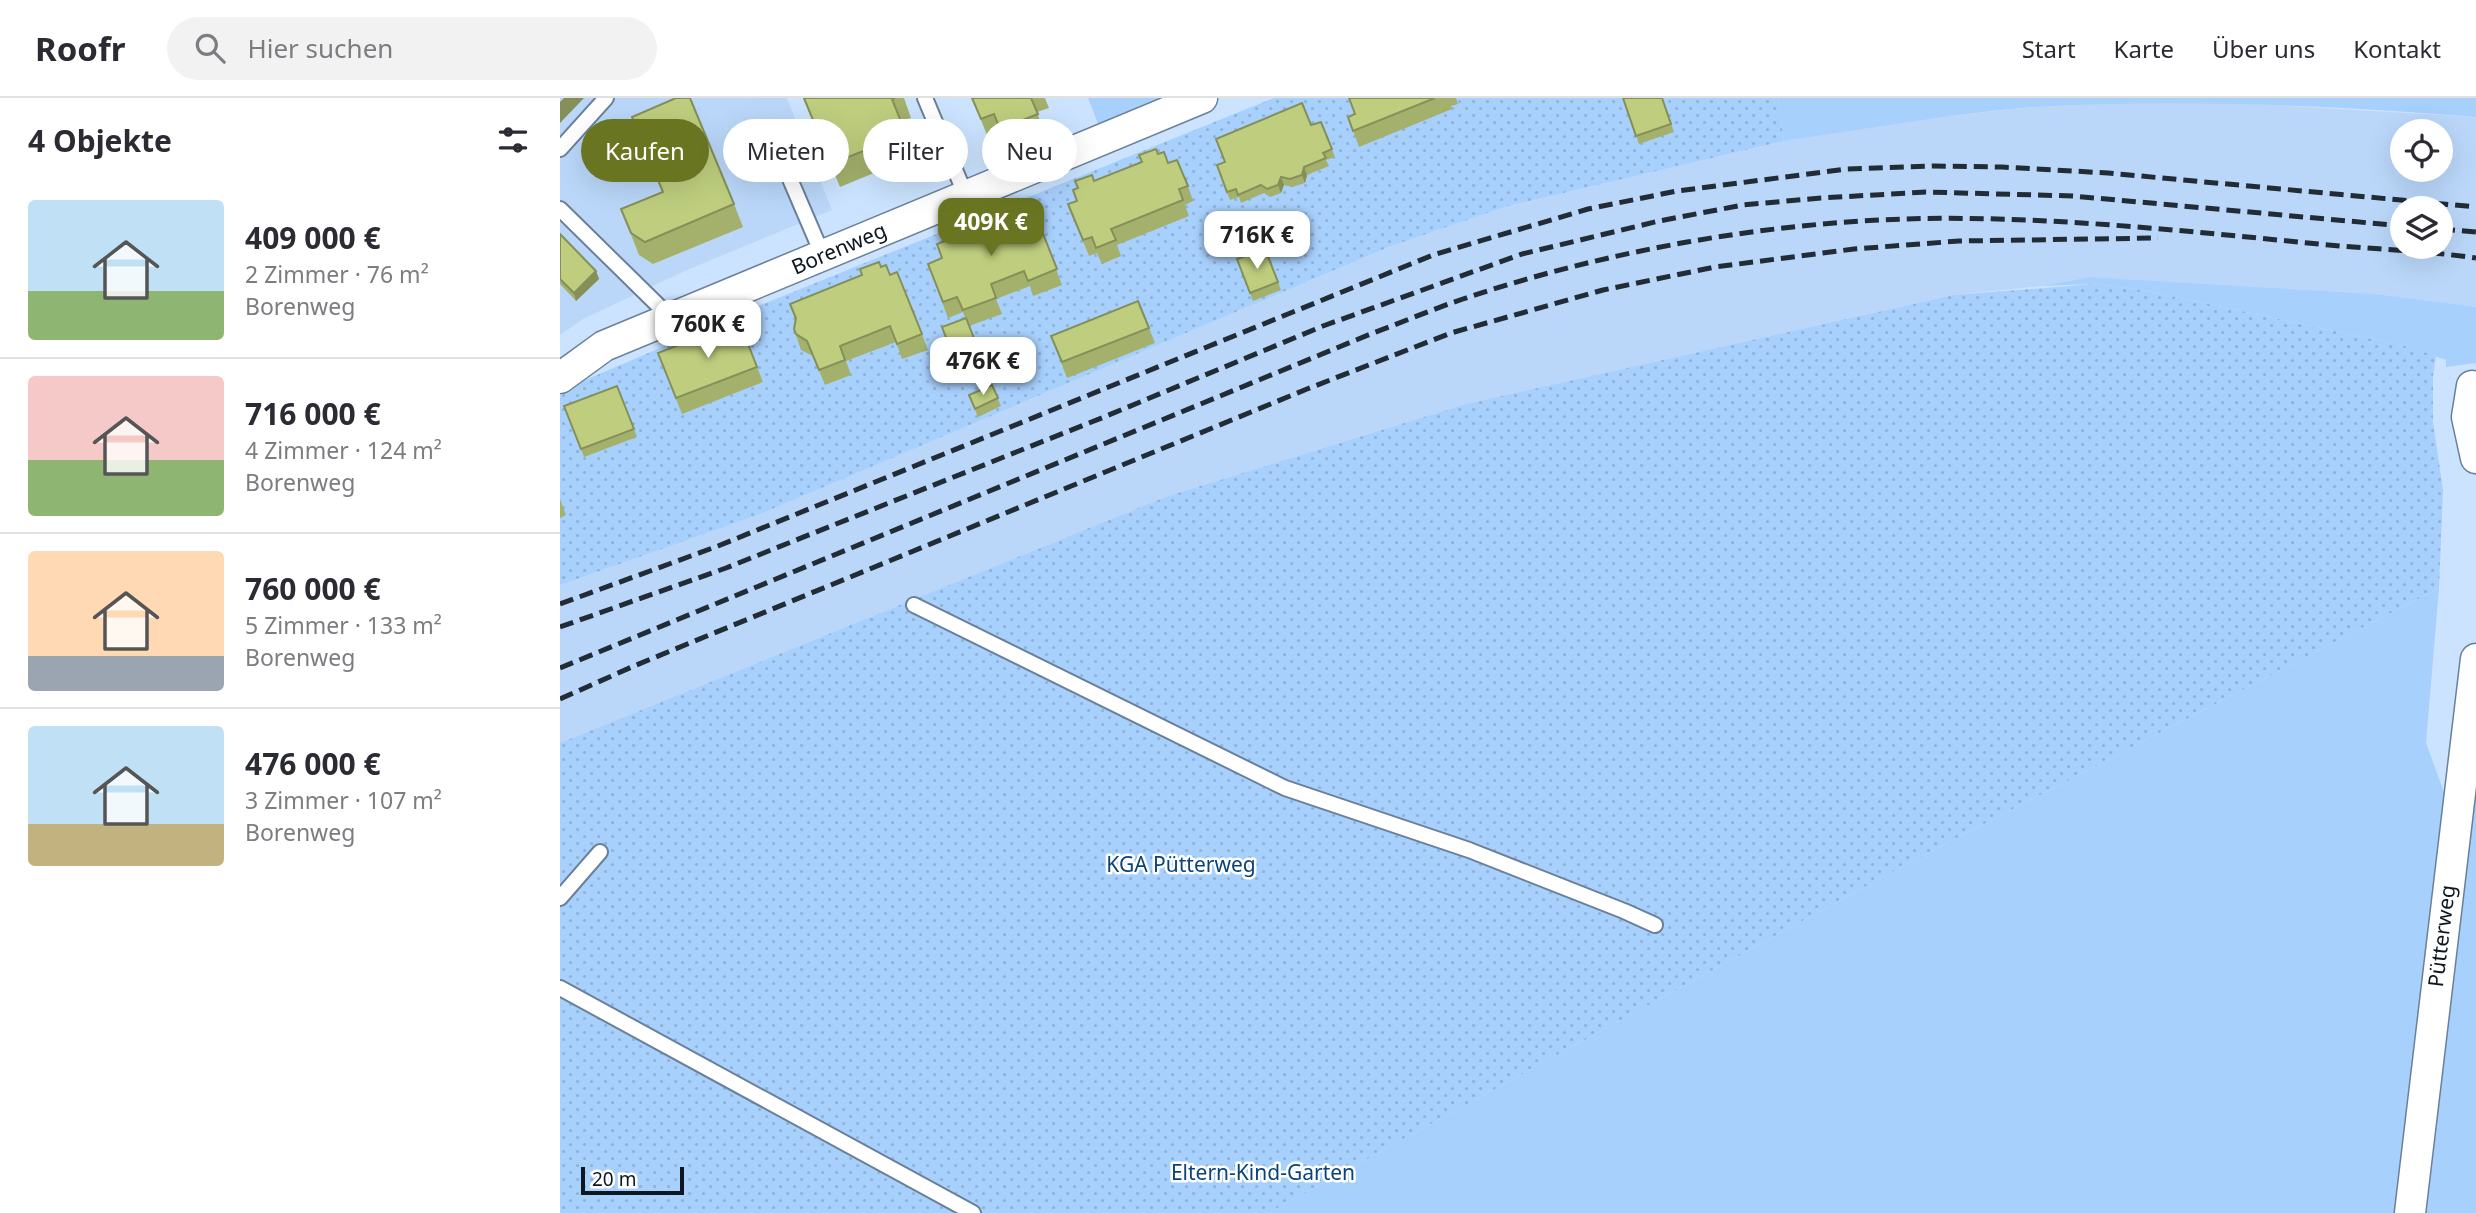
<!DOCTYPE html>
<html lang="de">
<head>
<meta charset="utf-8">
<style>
	:root { --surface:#fff; --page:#f2f2f3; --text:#2b2b33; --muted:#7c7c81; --line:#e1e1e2; --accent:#697521 }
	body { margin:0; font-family:"Noto Sans",sans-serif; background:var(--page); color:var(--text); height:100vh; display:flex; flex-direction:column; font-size:26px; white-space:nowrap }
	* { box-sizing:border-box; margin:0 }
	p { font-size:23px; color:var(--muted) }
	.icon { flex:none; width:38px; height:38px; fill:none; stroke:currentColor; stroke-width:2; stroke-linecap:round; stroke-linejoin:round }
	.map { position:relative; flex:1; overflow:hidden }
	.details { display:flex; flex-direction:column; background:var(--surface); width:560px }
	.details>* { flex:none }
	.hud { position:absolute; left:21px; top:21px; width:665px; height:63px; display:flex; gap:14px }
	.buttons { position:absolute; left:1830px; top:21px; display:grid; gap:14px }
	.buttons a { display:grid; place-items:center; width:63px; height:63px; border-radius:50%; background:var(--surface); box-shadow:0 7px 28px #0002; font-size:35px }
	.scale { position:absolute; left:21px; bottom:18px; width:103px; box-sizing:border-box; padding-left:7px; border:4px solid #0e1720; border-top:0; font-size:19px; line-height:24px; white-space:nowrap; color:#0e1720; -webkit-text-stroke:5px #fff; paint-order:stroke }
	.price { position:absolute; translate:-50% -60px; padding:0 16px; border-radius:14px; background:#fff; color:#222; font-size:23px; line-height:46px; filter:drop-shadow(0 2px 4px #0008) }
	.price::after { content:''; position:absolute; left:50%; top:42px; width:21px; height:16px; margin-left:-10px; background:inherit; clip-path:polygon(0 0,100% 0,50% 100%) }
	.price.active { background:var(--accent); color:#fff }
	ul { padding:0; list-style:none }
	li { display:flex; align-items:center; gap:21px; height:175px; padding:0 28px }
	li+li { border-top:2px solid var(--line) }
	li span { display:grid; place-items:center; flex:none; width:196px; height:140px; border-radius:7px; color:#555 }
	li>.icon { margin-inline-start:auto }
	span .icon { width:84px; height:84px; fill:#fffc; stroke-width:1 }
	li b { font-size:30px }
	h2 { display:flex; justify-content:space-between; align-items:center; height:84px; padding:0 28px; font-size:30px }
	.chip { padding:0 24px; border-radius:32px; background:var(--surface); box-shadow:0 7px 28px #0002; font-size:24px; line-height:63px }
	.chip.active { background:var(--accent); color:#fff }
	header { display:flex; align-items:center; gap:42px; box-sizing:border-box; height:98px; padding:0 35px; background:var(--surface); border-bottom:2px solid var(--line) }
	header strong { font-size:33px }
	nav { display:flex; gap:38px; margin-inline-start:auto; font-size:24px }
	.search { width:490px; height:63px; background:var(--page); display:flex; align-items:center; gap:18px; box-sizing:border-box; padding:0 24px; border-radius:38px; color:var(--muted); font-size:26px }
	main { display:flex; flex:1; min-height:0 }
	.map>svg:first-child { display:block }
	.built { fill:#bad7f9; fill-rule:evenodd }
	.grass { fill:#a8d0fd }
	.garden { fill:url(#garden-dots) }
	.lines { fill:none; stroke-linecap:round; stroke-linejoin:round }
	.service-casing { stroke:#6a8099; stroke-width:18 }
	.minor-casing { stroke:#6a8099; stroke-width:33 }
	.service { stroke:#fff; stroke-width:14 }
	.minor { stroke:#fff; stroke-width:30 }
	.rail { stroke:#222c37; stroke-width:5; stroke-dasharray:14 7; stroke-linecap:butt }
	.wall { fill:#a3b16c }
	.shaded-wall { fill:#859058 }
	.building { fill:#bece7e; stroke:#859058; stroke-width:2 }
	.labels { text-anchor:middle; stroke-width:5; stroke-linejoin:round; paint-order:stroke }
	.street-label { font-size:21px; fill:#0e1720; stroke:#fff }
	.park-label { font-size:21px; fill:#09437a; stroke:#fff }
</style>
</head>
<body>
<header>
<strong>Roofr</strong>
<div class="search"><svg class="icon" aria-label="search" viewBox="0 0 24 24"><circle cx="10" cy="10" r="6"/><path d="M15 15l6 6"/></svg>Hier suchen</div>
<nav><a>Start</a><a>Karte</a><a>Über uns</a><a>Kontakt</a></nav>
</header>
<main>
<section class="details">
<h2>4 Objekte<svg class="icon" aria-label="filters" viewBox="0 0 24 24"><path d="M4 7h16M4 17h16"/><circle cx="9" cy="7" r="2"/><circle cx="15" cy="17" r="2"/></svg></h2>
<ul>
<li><span style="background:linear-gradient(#bfe0f5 65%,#8fb573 0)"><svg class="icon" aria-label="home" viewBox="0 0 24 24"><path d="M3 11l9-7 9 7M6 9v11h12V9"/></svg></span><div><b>409 000 €</b><p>2 Zimmer · 76 m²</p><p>Borenweg</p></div></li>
<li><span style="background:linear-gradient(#f6c9c9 60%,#8fb573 0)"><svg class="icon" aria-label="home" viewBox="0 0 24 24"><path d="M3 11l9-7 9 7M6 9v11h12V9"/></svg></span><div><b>716 000 €</b><p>4 Zimmer · 124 m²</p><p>Borenweg</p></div></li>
<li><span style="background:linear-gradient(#ffd9b3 75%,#9aa5b1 0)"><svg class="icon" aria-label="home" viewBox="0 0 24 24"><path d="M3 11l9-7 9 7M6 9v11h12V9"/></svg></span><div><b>760 000 €</b><p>5 Zimmer · 133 m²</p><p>Borenweg</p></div></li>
<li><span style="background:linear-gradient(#bfe0f5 70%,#c2b280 0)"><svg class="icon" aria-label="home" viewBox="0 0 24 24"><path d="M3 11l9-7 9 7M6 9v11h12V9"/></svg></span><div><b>476 000 €</b><p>3 Zimmer · 107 m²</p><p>Borenweg</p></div></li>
</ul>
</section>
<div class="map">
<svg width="1916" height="1115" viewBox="0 0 1916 1115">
	<defs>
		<pattern id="garden-dots" width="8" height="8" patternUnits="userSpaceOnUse" patternTransform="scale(1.75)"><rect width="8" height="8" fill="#a8d0fd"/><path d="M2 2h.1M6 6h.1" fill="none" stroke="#8fb2d9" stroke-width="1.8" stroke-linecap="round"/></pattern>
	</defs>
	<rect width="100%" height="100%" fill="#cbe3ff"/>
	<!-- built -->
	<g class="built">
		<polygon points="0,0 227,0 272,112 127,172 23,221 0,237"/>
		<path d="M 1558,5 L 1675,5 L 1916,19 L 1916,209 L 1816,196 L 1530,179 L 1482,188 L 1394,197 L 906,306 L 608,398 L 0,645 L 0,487 L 198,417 L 831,148 L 948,108 L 1224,43 L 1350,23 L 1462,10 ZM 1843,33 L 1881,33 L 1881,72 L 1843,72 ZM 1843,110 L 1881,110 L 1881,149 L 1843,149 Z"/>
	</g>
	<!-- grass -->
	<g class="grass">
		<polygon points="528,0 609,0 539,28"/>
		<path d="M 1218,0 L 1916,0 L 1916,19 C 1768,7 1608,0 1460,10 C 1381,18 1303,31 1224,43 Z"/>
		<polygon points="1530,179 1816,196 1916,209 1916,265 1886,269 1886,262 1845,248 1582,192 1535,186 1482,188"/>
		<polygon points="1879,490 1866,645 1888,705 1839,1115 708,1115 1341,769"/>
		<polygon points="1916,561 1916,1115 1850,1115"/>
	</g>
	<!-- garden -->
	<g class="garden">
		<polygon points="714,0 1218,0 1224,43 948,108 831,148 198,417 0,487 0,298 23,283 198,208"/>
		<polygon points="1535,186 1582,192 1845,248 1876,258 1873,278 1873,324 1883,392 1879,490 1341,769 708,1115 0,1115 0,645 608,398 906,306 1394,197"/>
	</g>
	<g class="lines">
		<defs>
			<g id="service">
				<polyline points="365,0 406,98"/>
				<polyline points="0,51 46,0"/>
				<polyline points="227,74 263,158"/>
				<polyline points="0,111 111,220"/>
				<polyline points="354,507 725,690 909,752 1064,813 1095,827"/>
				<polyline points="0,800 40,754"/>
				<polyline points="0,890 413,1115"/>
			</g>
			<g id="minor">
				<polyline points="0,280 44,248 642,0"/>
				<polyline points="1912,288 1907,319 1916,360"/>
				<polyline points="1850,1115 1916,561"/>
			</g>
		</defs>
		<!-- service casing -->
		<use href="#service" class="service-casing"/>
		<!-- minor casing -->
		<use href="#minor" class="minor-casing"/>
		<!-- service -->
		<use href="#service" class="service"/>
		<!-- minor -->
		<use href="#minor" class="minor"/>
		<!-- rail -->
		<g class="rail">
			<polyline points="1881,131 1916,134"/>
			<polyline points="0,506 158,448 873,157 1028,111 1117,93 1287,71 1373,68 1442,69 1548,75 1916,109"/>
			<polyline points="0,529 166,470 544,319 763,228 962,156 1099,123 1183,107 1261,100 1366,94 1513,98 1843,128"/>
			<path d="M 0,570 L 813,235 C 843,224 873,211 903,201 C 1042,154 1197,126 1344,121 C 1476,117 1617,132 1748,145 C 1804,151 1860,152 1916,160"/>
			<polyline points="0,601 74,568 747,291 891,235 1043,192 1155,169 1294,151 1399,143 1598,140"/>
		</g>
	</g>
	<!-- wall -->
	<g class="wall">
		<polygon points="243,0 344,0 351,20 341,23 355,58 280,89"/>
		<polygon points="412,0 485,0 489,10 477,14 483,31 446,47 439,31 427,37"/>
		<polygon points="789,0 896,0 898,6 891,8 892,11 799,49 788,19 795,16"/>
		<polygon points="1063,0 1102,0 1114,34 1079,46"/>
		<polygon points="72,19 174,106 183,129 93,166 79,157 61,111 102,94"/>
		<polygon points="761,24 775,59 766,62 769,68 747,77 745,85 732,89 724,87 721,95 710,99 704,95 681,105 679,99 670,102 657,67"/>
		<polygon points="598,56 608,65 628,88 633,103 625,107 629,118 557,147 561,158 542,166 537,155 529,158 508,106 517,103 535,83"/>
		<polygon points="478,123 502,187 473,198 470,188 436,201 442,216 409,228 426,271 402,281 382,229 405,220 403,214 388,220 368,166"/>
		<polygon points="0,136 36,173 39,181 16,203 0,186"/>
		<polygon points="705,151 721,192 693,203 677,161"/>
		<polygon points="321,169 330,177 362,236 368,252 342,261 336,244 286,263 291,277 265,287 253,258 241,252 234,231 235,221 230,206"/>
		<polygon points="179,223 203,284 122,316 98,255"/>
		<polygon points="589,230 595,245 507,280 491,238"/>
		<polygon points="432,287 441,308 418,319 409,297"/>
		<polygon points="57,288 77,339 24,359 4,308"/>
		<polygon points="0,401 6,417 0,420"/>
	</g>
	<!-- shaded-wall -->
	<g class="shaded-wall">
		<polygon points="4,0 24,0 0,25 0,4"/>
		<polygon points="744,69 747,77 745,85 742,77"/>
		<polygon points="721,79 724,87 721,95 718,87"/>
		<polygon points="36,173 39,181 16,203 14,195"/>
	</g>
	<!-- building -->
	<g class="building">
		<polygon points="116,0 130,0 174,106 85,144 71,135 61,111 103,94 72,19"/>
		<polygon points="244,0 335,0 332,1 346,36 271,66"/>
		<polygon points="412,0 471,0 478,16 440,31 434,16 421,21"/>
		<polygon points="789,0 875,0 793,33 788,19 795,16"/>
		<polygon points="1063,0 1102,0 1111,26 1076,38"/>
		<polygon points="742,5 751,27 761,24 772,51 763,55 766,60 744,69 742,77 730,81 721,79 718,87 707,91 701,87 678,97 676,91 667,94 657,67 665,64 656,41"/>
		<polygon points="596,51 598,56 604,54 608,65 617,62 628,88 619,91 623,102 551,131 556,142 536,150 532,139 523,142 508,106 517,103 513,92 518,90 515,83 532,77 534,83 582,64 579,57"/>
		<polygon points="460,103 469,127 478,123 497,171 468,183 464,173 431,186 436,200 403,212 397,199 383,204 368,166 382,160 377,146 439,122 440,110"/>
		<polygon points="0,136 36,173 14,195 0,181"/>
		<polygon points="705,151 718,184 690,195 677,161"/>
		<polygon points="319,164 321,169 326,167 330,177 337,174 362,236 337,246 330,228 280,248 285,262 259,272 247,243 236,236 234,231 236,220 230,206 302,177 300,171"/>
		<polygon points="578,203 589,230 502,264 491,238"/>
		<polygon points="406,220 423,263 399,273 382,229"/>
		<polygon points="179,223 197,269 116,300 98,255"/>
		<polygon points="432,287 438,300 415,311 409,297"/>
		<polygon points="57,288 74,331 21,351 4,308"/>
	</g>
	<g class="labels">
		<!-- street labels -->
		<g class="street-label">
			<text transform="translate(279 151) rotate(-23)" y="7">Borenweg</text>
			<text transform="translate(1882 838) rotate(-83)" y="7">Pütterweg</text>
		</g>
		<!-- park labels -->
		<g class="park-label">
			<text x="621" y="774">KGA Pütterweg</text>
			<text x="703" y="1082">Eltern-Kind-Garten</text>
		</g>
	</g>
</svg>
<div class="buttons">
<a><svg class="icon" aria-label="locate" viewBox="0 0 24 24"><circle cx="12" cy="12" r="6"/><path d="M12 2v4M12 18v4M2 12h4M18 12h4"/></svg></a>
<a><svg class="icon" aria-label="layers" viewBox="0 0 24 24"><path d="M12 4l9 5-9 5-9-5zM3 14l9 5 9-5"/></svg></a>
</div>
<div class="scale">20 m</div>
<b class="price active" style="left:431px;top:160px">409K €</b>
<b class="price" style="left:697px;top:173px">716K €</b>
<b class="price" style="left:148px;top:262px">760K €</b>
<b class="price" style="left:423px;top:299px">476K €</b>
<div class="hud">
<a class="chip active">Kaufen</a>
<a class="chip">Mieten</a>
<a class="chip">Filter</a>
<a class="chip">Neu</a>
</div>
</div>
</main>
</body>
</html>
